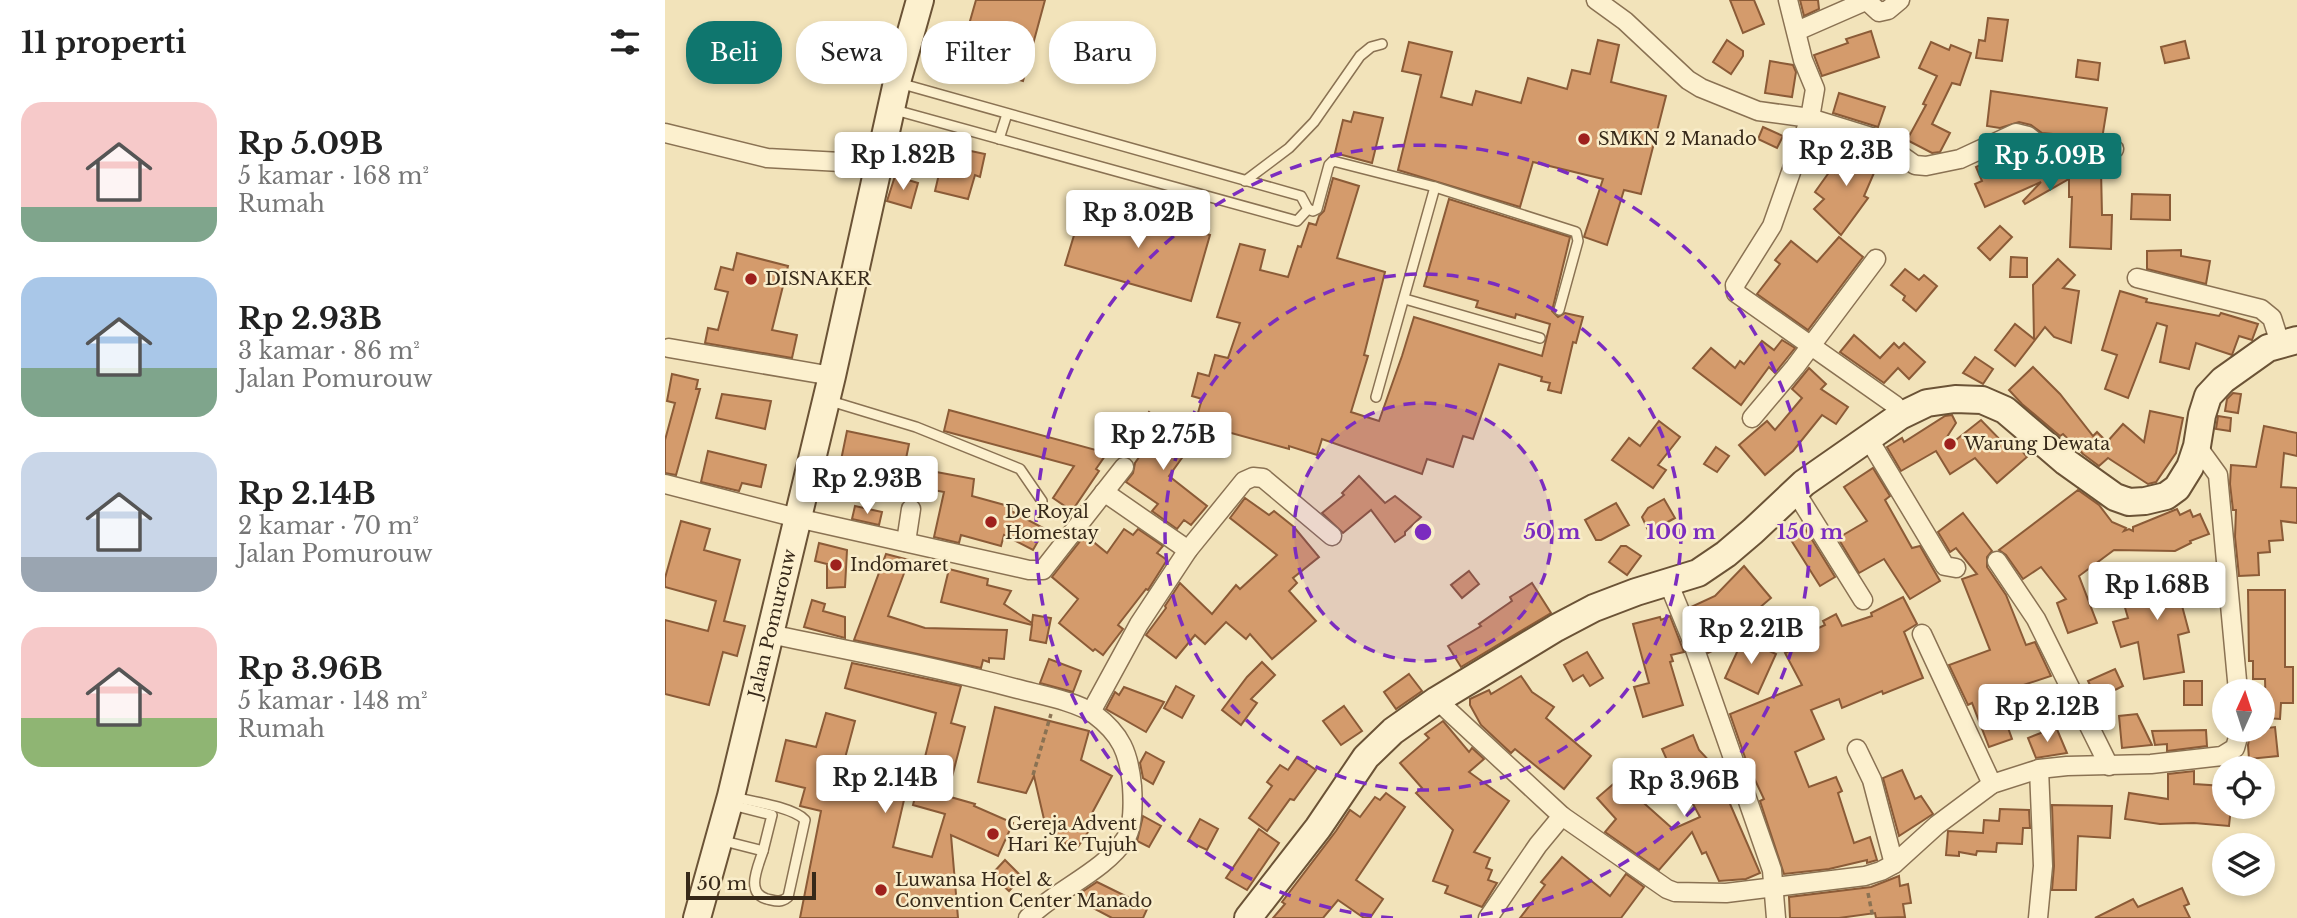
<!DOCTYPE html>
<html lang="id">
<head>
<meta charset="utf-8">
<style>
	:root { --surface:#fff; --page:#f2f2f2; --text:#222; --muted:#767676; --accent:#0f766e }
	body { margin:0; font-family:"Libre Baskerville",serif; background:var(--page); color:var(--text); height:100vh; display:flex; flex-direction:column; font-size:26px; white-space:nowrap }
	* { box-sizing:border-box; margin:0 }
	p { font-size:23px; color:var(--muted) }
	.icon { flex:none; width:38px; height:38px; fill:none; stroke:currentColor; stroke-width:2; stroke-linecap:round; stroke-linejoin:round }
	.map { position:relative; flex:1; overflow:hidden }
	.side { display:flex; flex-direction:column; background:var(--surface); width:665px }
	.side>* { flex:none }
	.banner { position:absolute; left:21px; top:21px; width:665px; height:63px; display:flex; gap:14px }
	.needle { width:46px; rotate:3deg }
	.tools { position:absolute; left:1547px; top:679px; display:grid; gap:14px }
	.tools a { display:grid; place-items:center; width:63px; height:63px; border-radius:50%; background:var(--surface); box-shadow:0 4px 10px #0003; font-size:35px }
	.scale { position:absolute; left:21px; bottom:18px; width:130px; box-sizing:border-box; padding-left:7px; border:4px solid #372919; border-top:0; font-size:19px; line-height:24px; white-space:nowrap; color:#372919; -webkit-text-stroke:5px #f9edca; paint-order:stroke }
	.price { position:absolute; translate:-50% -60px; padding:0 16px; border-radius:7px; background:#fff; color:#222; font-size:23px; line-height:46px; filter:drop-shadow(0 2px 4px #0008) }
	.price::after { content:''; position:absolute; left:50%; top:42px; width:21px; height:16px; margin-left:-10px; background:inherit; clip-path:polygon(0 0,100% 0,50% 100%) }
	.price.current { background:var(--accent); color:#fff }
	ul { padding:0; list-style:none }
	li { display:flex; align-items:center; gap:21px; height:175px; padding:0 21px }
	li span { display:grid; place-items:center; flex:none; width:196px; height:140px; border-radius:21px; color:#555 }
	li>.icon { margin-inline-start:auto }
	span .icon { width:84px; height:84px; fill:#fffc; stroke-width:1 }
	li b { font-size:30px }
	h2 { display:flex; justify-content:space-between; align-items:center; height:84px; padding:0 21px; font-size:30px }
	.chip { padding:0 24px; border-radius:28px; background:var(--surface); box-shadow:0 4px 10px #0003; font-size:24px; line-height:63px }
	.chip.current { background:var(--accent); color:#fff }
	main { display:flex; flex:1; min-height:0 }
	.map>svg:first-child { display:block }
	.building { fill:#d49b6c; stroke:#8b5b37; stroke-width:2 }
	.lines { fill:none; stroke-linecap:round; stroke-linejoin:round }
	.lane-casing { stroke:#8a7253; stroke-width:12 }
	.street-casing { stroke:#8a7253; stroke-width:21 }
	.secondary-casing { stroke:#6b5336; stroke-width:30 }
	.path { stroke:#8a7253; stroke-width:3.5; stroke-dasharray:5 3.5; stroke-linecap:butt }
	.lane { stroke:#fcf0ce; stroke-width:9 }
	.street { stroke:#fcf0ce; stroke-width:18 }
	.secondary { stroke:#fcf0ce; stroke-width:26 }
	.ring { fill:none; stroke:#7b2cbf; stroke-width:3.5; stroke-dasharray:12 9 }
	.poi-dot { fill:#9e211d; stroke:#f9edca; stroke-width:2.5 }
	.labels { text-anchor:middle; stroke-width:5; stroke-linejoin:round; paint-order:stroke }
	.poi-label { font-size:18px; fill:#372919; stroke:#f9edca; text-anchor:start }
	.street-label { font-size:18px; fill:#372919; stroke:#f9edca }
	.centre { fill:#7b2cbf; stroke:#f9edca; stroke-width:3.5 }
	.ring-label { font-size:21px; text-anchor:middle; font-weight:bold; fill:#7b2cbf; stroke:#f9edca; stroke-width:5; stroke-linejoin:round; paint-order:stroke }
</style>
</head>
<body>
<main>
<section class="side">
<h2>11 properti<svg class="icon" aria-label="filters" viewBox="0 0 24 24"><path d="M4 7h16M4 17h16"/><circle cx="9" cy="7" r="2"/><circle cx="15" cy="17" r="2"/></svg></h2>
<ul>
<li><span style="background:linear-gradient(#f6c9c9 75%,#7fa58c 0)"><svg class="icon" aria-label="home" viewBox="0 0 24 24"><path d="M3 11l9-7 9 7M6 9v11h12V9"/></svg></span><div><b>Rp 5.09B</b><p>5 kamar · 168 m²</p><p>Rumah</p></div></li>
<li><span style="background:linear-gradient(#a9c7e8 65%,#7fa58c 0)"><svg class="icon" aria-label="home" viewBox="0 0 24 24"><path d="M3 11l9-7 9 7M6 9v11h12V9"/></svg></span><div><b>Rp 2.93B</b><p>3 kamar · 86 m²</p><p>Jalan Pomurouw</p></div></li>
<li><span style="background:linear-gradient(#c9d6e8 75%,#9aa5b1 0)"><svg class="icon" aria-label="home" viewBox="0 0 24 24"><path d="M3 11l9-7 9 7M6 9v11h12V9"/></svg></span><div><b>Rp 2.14B</b><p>2 kamar · 70 m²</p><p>Jalan Pomurouw</p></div></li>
<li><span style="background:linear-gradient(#f6c9c9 65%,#8fb573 0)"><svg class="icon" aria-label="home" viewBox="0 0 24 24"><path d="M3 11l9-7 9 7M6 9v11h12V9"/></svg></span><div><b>Rp 3.96B</b><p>5 kamar · 148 m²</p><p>Rumah</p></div></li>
</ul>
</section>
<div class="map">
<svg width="1632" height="918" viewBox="0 0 1632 918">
	<rect width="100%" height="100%" fill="#f2e3ba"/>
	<!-- building -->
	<g class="building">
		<polygon points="311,0 380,0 358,81 293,63"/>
		<polygon points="1065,0 1089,0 1099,24 1078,33"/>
		<polygon points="1135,0 1153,0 1154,9 1139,16"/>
		<polygon points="1323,18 1343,20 1337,61 1311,58 1314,40 1320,41"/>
		<polygon points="1206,31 1214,57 1157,76 1149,55 1183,43 1181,39"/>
		<polygon points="933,40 954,45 946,82 1001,96 976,194 959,190 942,245 919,237 938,179 868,162 855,207 733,170 756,75 737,71 744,42 787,52 776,97 807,105 811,91 856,103 863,78 902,89 907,70 925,74"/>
		<polygon points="1062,40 1078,51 1078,56 1066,74 1048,62"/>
		<polygon points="1520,41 1524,58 1500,63 1496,47"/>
		<polygon points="1266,42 1284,50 1286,45 1306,53 1295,85 1287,83 1267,124 1285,133 1275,152 1267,153 1242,140 1261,105 1258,104 1272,76 1254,68"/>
		<polygon points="1413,60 1435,63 1433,80 1411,77"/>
		<polygon points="1105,61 1128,65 1131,72 1127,97 1100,93"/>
		<polygon points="1326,91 1442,108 1437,139 1425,141 1385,135 1388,134 1377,133 1366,125 1354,122 1335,128 1322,126"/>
		<polygon points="1174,93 1220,107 1213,127 1168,113"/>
		<polygon points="689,112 718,118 707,163 670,153 678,120 686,122"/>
		<polygon points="1098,127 1118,136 1112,148 1093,139"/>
		<polygon points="1181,145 1215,159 1199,196 1203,198 1176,235 1149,209 1159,199 1150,192 1165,171 1169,173"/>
		<polygon points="1358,146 1373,159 1383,175 1389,169 1436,169 1437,215 1447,215 1446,249 1405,247 1407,197 1404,197 1404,179 1360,204 1358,201 1376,182 1320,207 1310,184 1317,181 1311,167"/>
		<polygon points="287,147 320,154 315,177 310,175 303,199 270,191 274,174 281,176"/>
		<polygon points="230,176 253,183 246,208 222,201"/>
		<polygon points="668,178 694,186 672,258 720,272 699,355 703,356 686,412 714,421 737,356 749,317 877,356 885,324 851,314 850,318 811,307 813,301 759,286 784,199 905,237 887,311 893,317 900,313 918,317 911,343 908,342 896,393 883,390 885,383 876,381 877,377 834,364 808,439 798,436 788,467 762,459 757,474 657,439 652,455 624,446 624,449 530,423 537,399 527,396 533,373 544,376 550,355 563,358 575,323 552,317 575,244 600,250 595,270 623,277 633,246 636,247 644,223 651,225 654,216 659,211"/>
		<polygon points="1467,194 1505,195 1505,220 1466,219"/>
		<polygon points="420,199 545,235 526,301 400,265"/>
		<polygon points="1335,226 1347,237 1325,260 1313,248"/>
		<polygon points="1174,237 1198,257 1143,330 1092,294 1115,264 1110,260 1126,241 1152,262"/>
		<polygon points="1516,250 1516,256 1545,261 1541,284 1482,269 1482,251"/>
		<polygon points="72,253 123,266 107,330 132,335 127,358 40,343 43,328 53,330 63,292 50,289 56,267 68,270"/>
		<polygon points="1346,257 1362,258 1362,277 1345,277"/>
		<polygon points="1393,259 1410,275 1398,288 1414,291 1406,343 1389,337 1380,327 1350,366 1330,350 1350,324 1369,339 1368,285"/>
		<polygon points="1240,269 1254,280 1259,275 1272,286 1251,311 1238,300 1240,296 1226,285"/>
		<polygon points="1455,291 1482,299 1481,302 1554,316 1556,313 1593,324 1587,340 1574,336 1567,355 1531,343 1524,369 1495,362 1502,326 1492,323 1463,398 1440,389 1452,355 1437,350"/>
		<polygon points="1189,335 1215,358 1229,343 1234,348 1239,343 1260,362 1244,379 1233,368 1219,383 1175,352"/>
		<polygon points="1117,340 1130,348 1110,373 1104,367 1076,405 1028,368 1046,348 1070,368 1075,361 1079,364 1097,341 1109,350"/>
		<polygon points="1310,357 1328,369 1318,384 1298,373"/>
		<polygon points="1368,367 1395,394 1428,436 1432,432 1442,442 1458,424 1479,442 1485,411 1518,418 1511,453 1491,482 1483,484 1443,458 1434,466 1418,454 1398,434 1395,436 1357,404 1344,390"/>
		<polygon points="1144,368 1161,384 1156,389 1183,407 1171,424 1157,415 1128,451 1100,475 1074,445 1102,421 1110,430 1137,398 1127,389"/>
		<polygon points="7,374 33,380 31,389 35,389 11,475 0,473 0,440 10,403 2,401"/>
		<polygon points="1568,393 1576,394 1573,413 1560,411 1562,399"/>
		<polygon points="57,394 106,401 100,429 51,418"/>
		<polygon points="284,410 442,453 431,469 434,471 407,511 388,498 409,466 279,431"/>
		<polygon points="484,412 527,444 504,476 542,506 526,525 519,520 512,529 487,511 493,504 461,482 468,473 470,463 477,453 463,442"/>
		<polygon points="1287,415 1291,423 1278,443 1282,447 1316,420 1342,447 1349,441 1362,457 1332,483 1310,458 1285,474 1271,451 1236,471 1222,447 1237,438 1239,442 1280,416"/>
		<polygon points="1553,416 1566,418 1565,431 1551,429"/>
		<polygon points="994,421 1015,437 993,465 1001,470 988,488 947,460 964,438 975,446"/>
		<polygon points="1599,426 1632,433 1632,456 1619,453 1616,487 1632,488 1632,523 1616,521 1618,540 1604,541 1605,552 1593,553 1594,575 1574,576 1570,537 1571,510 1568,510 1565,484 1566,465 1591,467"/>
		<polygon points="182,431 244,444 236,483 174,470"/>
		<polygon points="1051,447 1064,456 1052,472 1039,464"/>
		<polygon points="43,451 101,465 96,487 77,483 74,491 36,482"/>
		<polygon points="1208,468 1225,496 1220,500 1247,548 1255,546 1275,581 1245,599 1219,559 1194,573 1173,538 1202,521 1179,487"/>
		<polygon points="266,471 309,479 307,496 347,507 346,511 380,529 368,550 339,535 336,546 296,535 294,543 269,537 279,492 263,489"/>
		<polygon points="694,476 720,503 730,496 756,517 740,532 740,535 730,542 706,510 678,533 657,513 679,495 677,493"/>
		<polygon points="1413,490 1434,505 1447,522 1461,528 1459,531 1464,529 1468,531 1468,527 1512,509 1515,515 1525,510 1528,517 1535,514 1544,534 1525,541 1526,543 1510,551 1449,550 1414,576 1432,623 1403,633 1392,603 1401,599 1376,567 1358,579 1341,555 1334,550"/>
		<polygon points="580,498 604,515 609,511 629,527 654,557 628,578 632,583 624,591 651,621 607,659 585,634 581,639 561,622 540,644 530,635 511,658 481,635 501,608 500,606 515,583 547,614 571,585 575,589 612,555 565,518"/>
		<polygon points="999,499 1010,518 984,532 977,517 983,508"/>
		<polygon points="951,503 964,525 936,540 931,540 920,520"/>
		<polygon points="190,506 217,512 214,525 187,519"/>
		<polygon points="1298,513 1327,551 1322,557 1322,567 1341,595 1361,645 1370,642 1386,676 1331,694 1347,739 1324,747 1307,703 1303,705 1284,665 1325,650 1297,579 1312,574 1291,548 1285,552 1273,532"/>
		<polygon points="16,521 45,529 39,550 75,560 59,621 80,626 72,656 58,652 44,705 0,694 0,620 43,631 51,601 0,587 0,578"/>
		<polygon points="459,529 468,535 473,529 498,546 492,553 502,560 483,590 481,589 453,625 458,629 438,655 430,649 428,651 394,623 413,599 387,577 420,535 442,553"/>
		<polygon points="1141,530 1170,577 1155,586 1126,540"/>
		<polygon points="154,543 182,550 180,587 162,588 162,564 150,561"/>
		<polygon points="956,546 961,546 976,556 962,575 944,562"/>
		<polygon points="221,554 244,560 223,616 260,628 342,630 339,659 324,658 324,662 318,660 316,668 189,640"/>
		<polygon points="1079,566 1106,598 1065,633 1076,638 1043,653 1026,607 1050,596"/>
		<polygon points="284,569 323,579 322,585 346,591 339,604 367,623 368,615 386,618 381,643 365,640 367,625 276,602"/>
		<polygon points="804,571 814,584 797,598 786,585"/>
		<polygon points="1525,571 1532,598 1516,602 1524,632 1513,635 1519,672 1479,679 1473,642 1456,647 1448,622 1463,618 1454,587"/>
		<polygon points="867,583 886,613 796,667 783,646 816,626 814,624 847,601 845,597"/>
		<polygon points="1583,590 1620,590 1620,667 1628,667 1628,703 1616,703 1615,719 1601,718 1600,679 1588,679 1588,661 1584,661"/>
		<polygon points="1238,597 1252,624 1239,632 1258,678 1218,694 1217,691 1177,708 1174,699 1146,710 1159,739 1130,752 1144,787 1171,777 1177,791 1173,793 1189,843 1205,837 1212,860 1202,863 1202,860 1164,869 1119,874 1095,801 1099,799 1082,763 1065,714 1137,685 1120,653 1150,637 1147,631 1160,625 1158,621 1171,614 1177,626 1207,616 1206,613"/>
		<polygon points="147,600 160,604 158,611 180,617 180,638 139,627"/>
		<polygon points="1005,616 1019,652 1006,655 1008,661 1005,662 1018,705 978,717 969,687 984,683 968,624 995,617 996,620"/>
		<polygon points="1078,639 1111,654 1093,694 1060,678"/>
		<polygon points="922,652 938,678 925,686 918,675 908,681 899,665"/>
		<polygon points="384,659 416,671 408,692 375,683"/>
		<polygon points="597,662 610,675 586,699 592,703 576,725 557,710 582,677"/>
		<polygon points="187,663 296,686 286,723 300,727 282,796 310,804 309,806 348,823 333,856 286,835 293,918 135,918 156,811 135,806 140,788 111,781 121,740 151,747 161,713 190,721 173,784 239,800 228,847 267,857 280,814 248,805 271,713 180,688"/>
		<polygon points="1450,669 1458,686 1432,699 1423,681"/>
		<polygon points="744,674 757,691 731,709 719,692"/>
		<polygon points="856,676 867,692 889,707 881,718 926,756 899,789 850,749 846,753 816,725 805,705 805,699 824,690 826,694"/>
		<rect x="1519" y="681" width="18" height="24"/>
		<polygon points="511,686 529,696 517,718 499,708"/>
		<polygon points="459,687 499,702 481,732 441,709 450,692 454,695"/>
		<polygon points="679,706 697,731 676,745 658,721"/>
		<polygon points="330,707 424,731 416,760 447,776 426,815 432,819 410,851 381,828 369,776 361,793 313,782"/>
		<polygon points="1472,714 1487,745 1457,748 1454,716"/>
		<polygon points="778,721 804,752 807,748 819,759 804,772 844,801 809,852 825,858 821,868 827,870 823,880 832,883 817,907 780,893 783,886 768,881 788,830 751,793 757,788 735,763 764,738 760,734"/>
		<polygon points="1391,727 1402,753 1371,758 1363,738"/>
		<polygon points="1610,727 1613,756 1584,759 1583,745 1586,730"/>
		<polygon points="1541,730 1542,746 1502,751 1502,744 1490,745 1487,731"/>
		<polygon points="1028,735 1034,750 1048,765 1050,764 1066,794 1062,797 1095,873 1081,879 1054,881 1041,852 1037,854 1027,832 994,870 940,832 951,819 932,798 953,780 1008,829 1035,817 1013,776 1010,778 997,749"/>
		<polygon points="481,752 499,762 488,784 478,778 475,763"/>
		<polygon points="632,757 651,770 629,800 625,799 602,831 584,818 607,786 602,782 615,765 623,770"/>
		<polygon points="1237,770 1250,799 1256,796 1268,814 1234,836 1218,778"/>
		<polygon points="1529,771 1529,784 1559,786 1559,807 1566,807 1564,826 1529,823 1495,824 1460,819 1464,793 1503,799 1503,774"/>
		<polygon points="721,793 740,807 691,880 718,899 705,918 699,918 673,900 658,918 608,918 620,904 617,902 671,831 685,810 695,817 710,797 715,800"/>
		<polygon points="1387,805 1447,806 1445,838 1413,836 1411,890 1387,890 1389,866"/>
		<polygon points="1335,809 1364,810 1365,828 1358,828 1357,844 1332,843 1331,852 1312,851 1311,855 1294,852 1294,856 1281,855 1283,831 1318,833 1319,820 1334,821"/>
		<polygon points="478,816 496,826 484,847 472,841"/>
		<polygon points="535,819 553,829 542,850 523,841"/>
		<polygon points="594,829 614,843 582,890 561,878"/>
		<polygon points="897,857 945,896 961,874 979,887 956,918 855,918 880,885 876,882"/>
		<polygon points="340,860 357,877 344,891 326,875"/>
		<polygon points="1234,876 1235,886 1243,884 1246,903 1238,904 1240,917 1211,918 1210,913 1174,918 1125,918 1124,897 1206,887"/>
		<polygon points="432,882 483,907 478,918 447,918 413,900 417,892"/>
		<polygon points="1517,888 1524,904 1519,906 1525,918 1430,918 1468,899 1473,907"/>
	</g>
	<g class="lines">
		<defs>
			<g id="lane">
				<polyline points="234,83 636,196 643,209"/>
				<polyline points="230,110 632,221 643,209 648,211 652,209 664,165 668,161 770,187 911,232 913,241 894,310"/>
				<polyline points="334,139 342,114"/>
				<polyline points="580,181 624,148 649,122 695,56 706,47 717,44"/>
				<polyline points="740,299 875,338"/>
				<polyline points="711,397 770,187"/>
				<polyline points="162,400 251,427 355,469 377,501"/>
				<polyline points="67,805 107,815 98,851"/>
				<path d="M 55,840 L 98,851 C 93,867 80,893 102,899 C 111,901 116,903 123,897 L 140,820 C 128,807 85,801 68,797"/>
			</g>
			<g id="street">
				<polyline points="931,0 960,21 1023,80 1036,88 1093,111 1145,118 1213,139 1250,165 1261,166 1295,159 1351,133 1363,136 1383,152 1397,157 1449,149"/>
				<polyline points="1123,0 1138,60 1150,89 1145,118 1107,226 1070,285 1071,293 1230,405 1235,416"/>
				<polyline points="1132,31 1196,3 1202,1 1214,12 1223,10 1235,0"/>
				<polyline points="0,133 102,158 213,164"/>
				<polyline points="1472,278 1596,309 1607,318 1615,343"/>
				<polyline points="4,348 167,376"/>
				<polyline points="1087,418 1130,367 1211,259"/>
				<polyline points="1203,438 1280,566 1291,568"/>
				<polyline points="1532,446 1553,475 1573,691"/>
				<polyline points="0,484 132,518 364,570 378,570 459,467"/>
				<polyline points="1130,491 1198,600"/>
				<polyline points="439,492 523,550"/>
				<polyline points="241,542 246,509"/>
				<polyline points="1332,561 1371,619 1444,766"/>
				<polyline points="1003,582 1026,638 1107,870 1111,918"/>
				<path d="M 104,634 C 187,651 271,667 353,689 C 375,695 410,701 429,714 C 456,734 464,753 467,786 C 468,801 469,825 461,838 C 440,871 391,890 363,918"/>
				<polyline points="1257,634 1327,784"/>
				<polyline points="772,700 897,816 873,845 823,918"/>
				<polyline points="426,712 474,624 523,550 579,481 588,477 598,478 667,536"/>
				<polyline points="1192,749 1207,780 1229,864"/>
				<polyline points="897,816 1002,889 1010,892 1061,893 1200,876 1216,871 1229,864 1272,825 1327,784 1374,769 1402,766 1486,764 1557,756 1570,748 1575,730"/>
				<polyline points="1373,918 1378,866 1374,769"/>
			</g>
			<g id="secondary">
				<path id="s1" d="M 32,918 L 66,796 L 167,376 L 232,82 L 255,0"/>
				<polyline points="583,918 653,828 701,757 728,731 772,700 891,628 929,608 971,592 1033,573 1061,554 1088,531 1139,483 1235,416 1262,403 1290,399 1317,400 1340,410 1401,462 1450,497 1464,502 1480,501 1501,496 1512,488 1525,467 1532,446 1537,415 1543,396 1558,380 1603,348 1632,340"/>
			</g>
		</defs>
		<!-- lane casing -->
		<use href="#lane" class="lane-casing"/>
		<!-- street casing -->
		<use href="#street" class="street-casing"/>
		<!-- secondary casing -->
		<use href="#secondary" class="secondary-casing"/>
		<!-- path -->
		<g class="path">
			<polyline points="368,775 386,714"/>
			<polyline points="1203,893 1208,918"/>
		</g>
		<!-- lane -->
		<use href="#lane" class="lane"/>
		<!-- street -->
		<use href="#street" class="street"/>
		<!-- secondary -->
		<use href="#secondary" class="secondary"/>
	</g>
	<!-- distance rings -->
	<circle cx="758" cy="532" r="129" fill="#7b2cbf" fill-opacity=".12"/>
	<g class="ring">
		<circle cx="758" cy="532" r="129"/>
		<circle cx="758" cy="532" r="258"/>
		<path d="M728 918A387 387 0 1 1 788 918"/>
	</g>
	<!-- markers -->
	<g class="poi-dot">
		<circle cx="919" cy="139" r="7"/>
		<circle cx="86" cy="279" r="7"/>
		<circle cx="1285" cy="444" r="7"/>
		<circle cx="326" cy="522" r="7"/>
		<circle cx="171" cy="565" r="7"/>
		<circle cx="328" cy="834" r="7"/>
		<circle cx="216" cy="890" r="7"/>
	</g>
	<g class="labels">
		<!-- poi labels -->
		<g class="poi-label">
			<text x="933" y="145">SMKN 2 Manado</text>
			<text x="100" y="285">DISNAKER</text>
			<text x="1299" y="450">Warung Dewata</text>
			<text x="340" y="518">De Royal<tspan x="340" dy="21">Homestay</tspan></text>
			<text x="185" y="571">Indomaret</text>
			<text x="342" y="830">Gereja Advent<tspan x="342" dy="21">Hari Ke Tujuh</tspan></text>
			<text x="230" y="886">Luwansa Hotel &amp;<tspan x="230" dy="21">Convention Center Manado</tspan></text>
		</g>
		<!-- street labels -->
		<g class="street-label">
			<text dy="6" stroke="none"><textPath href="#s1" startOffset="304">Jalan Pomurouw</textPath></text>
		</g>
	</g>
	<circle cx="758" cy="532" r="10" class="centre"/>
	<g class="ring-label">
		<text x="887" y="539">50 m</text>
		<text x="1016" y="539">100 m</text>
		<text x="1145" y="539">150 m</text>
	</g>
</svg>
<div class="tools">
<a><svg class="needle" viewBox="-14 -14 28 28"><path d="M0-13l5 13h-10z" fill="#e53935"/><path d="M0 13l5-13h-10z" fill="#767676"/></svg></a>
<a><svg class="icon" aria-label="locate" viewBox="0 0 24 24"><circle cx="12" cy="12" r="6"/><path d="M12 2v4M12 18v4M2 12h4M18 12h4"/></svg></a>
<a><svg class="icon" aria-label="layers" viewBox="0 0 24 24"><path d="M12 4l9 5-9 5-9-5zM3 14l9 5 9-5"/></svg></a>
</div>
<div class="scale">50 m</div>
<b class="price" style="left:1181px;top:188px">Rp 2.3B</b>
<b class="price" style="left:238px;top:192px">Rp 1.82B</b>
<b class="price current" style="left:1385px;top:193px">Rp 5.09B</b>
<b class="price" style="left:473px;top:250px">Rp 3.02B</b>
<b class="price" style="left:498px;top:472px">Rp 2.75B</b>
<b class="price" style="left:202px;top:516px">Rp 2.93B</b>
<b class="price" style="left:1492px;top:622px">Rp 1.68B</b>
<b class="price" style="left:1086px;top:666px">Rp 2.21B</b>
<b class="price" style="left:1382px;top:744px">Rp 2.12B</b>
<b class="price" style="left:220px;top:815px">Rp 2.14B</b>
<b class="price" style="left:1019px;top:818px">Rp 3.96B</b>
<div class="banner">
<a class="chip current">Beli</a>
<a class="chip">Sewa</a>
<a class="chip">Filter</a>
<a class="chip">Baru</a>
</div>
</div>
</main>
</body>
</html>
